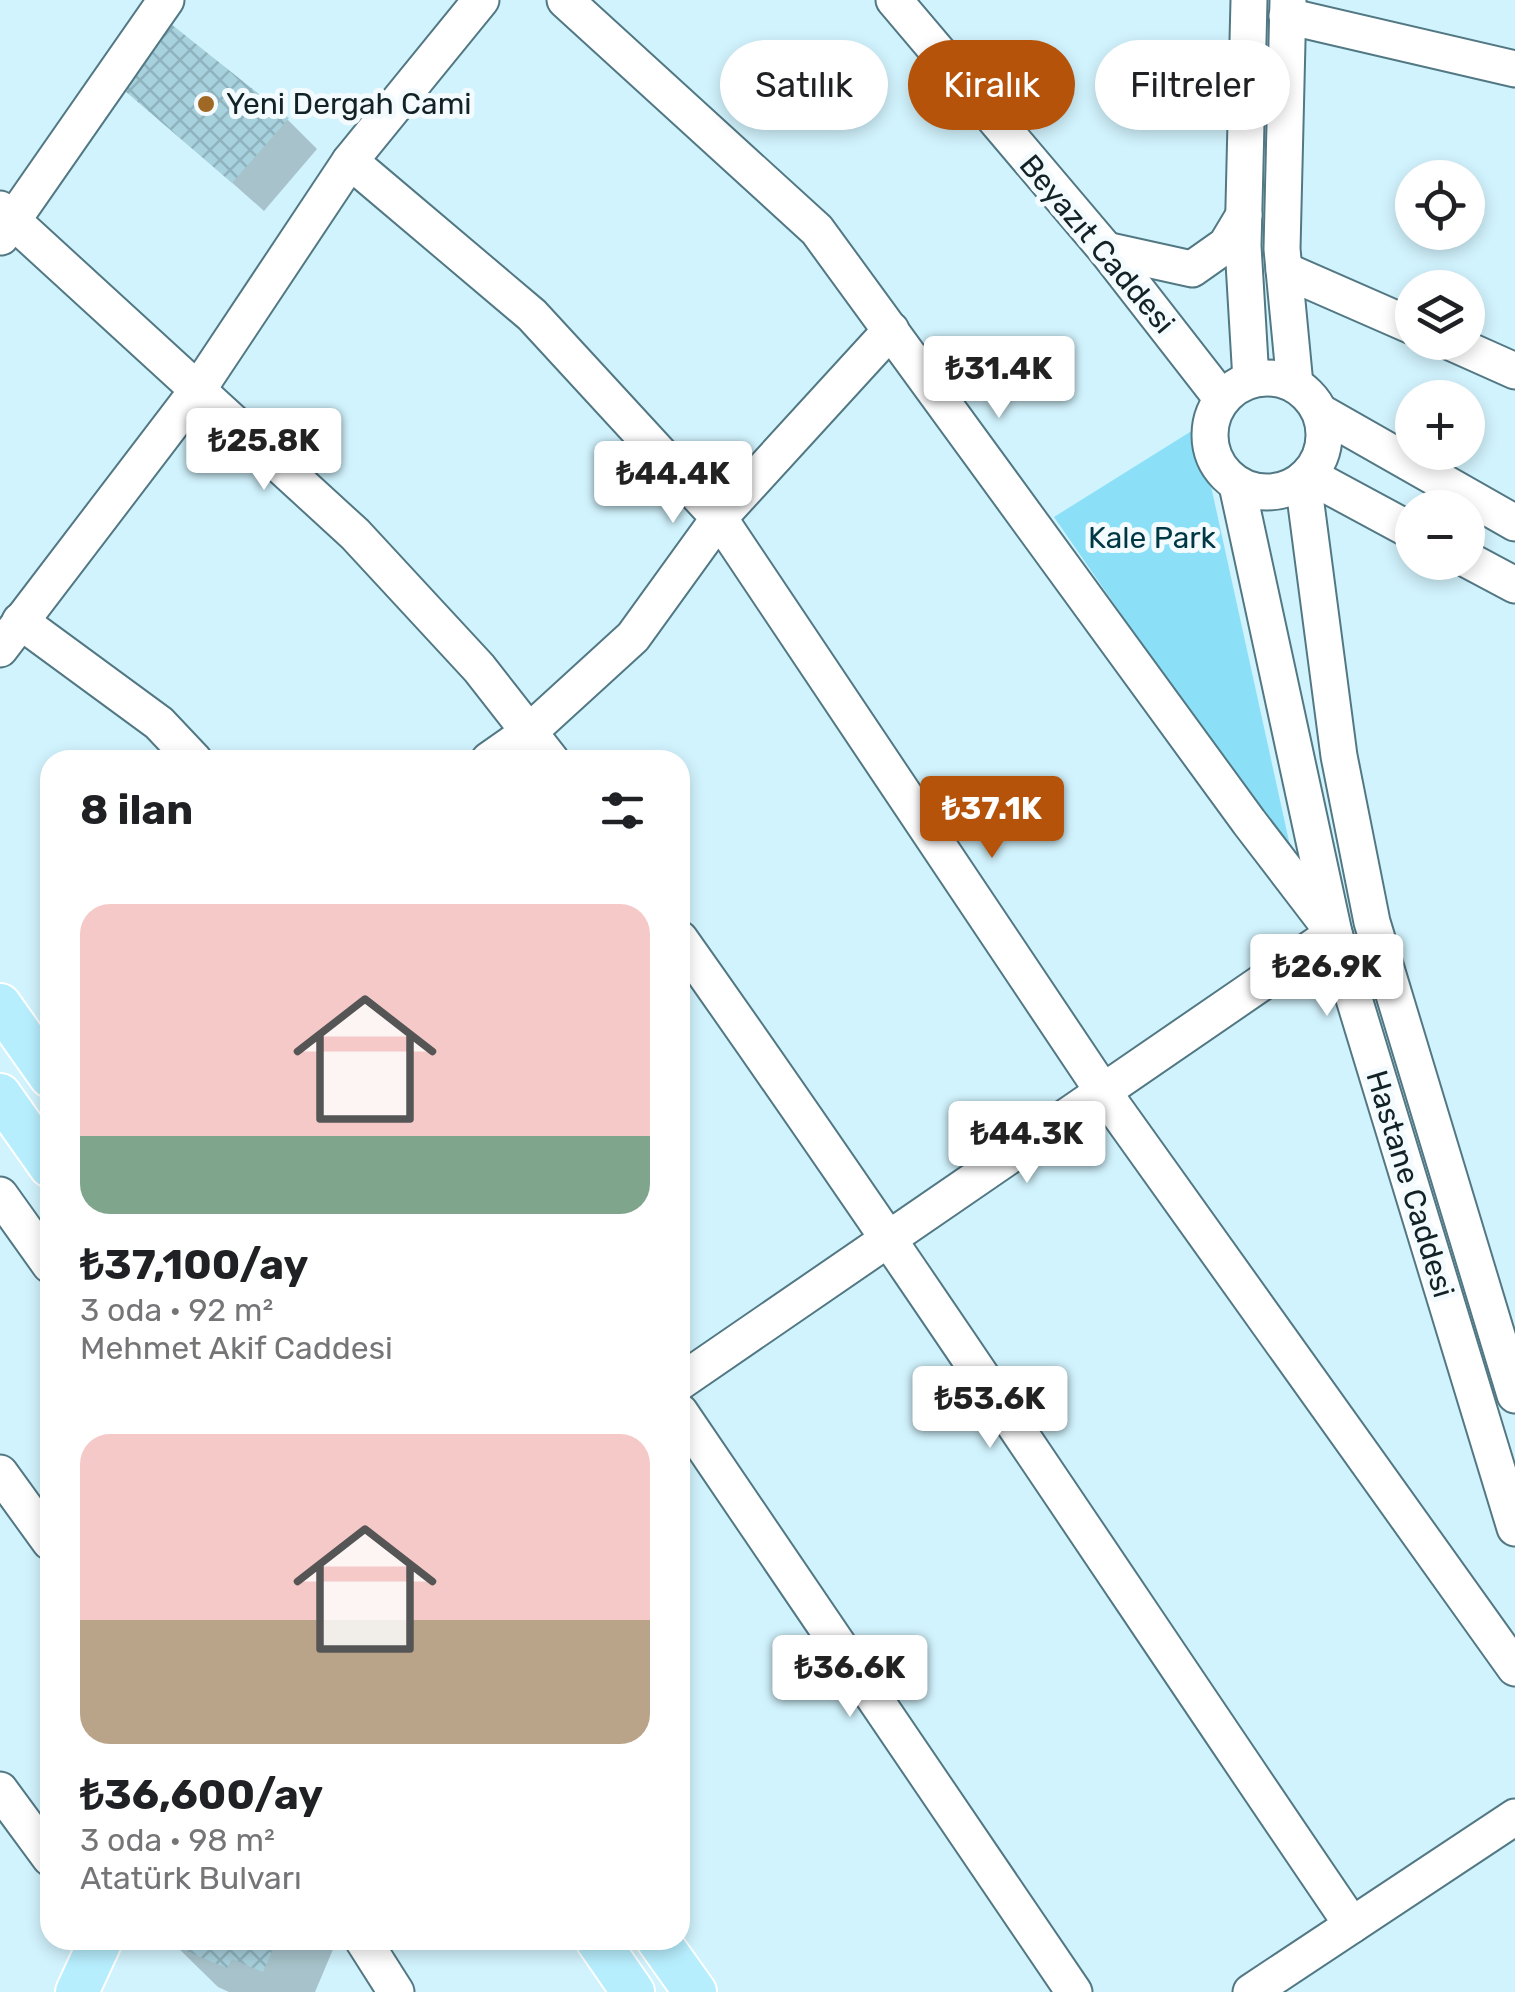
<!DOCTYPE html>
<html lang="tr">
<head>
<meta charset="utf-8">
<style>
	:root { --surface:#fff; --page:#f2f2f2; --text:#202124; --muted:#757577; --accent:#b45309 }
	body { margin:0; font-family:Rubik,sans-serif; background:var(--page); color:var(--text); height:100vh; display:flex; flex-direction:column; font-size:38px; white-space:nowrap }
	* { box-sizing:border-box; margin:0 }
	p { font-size:32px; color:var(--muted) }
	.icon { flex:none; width:55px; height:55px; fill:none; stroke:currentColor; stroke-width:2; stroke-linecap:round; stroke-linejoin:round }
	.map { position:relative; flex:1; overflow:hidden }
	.sheet { position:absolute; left:40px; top:750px; width:650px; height:1200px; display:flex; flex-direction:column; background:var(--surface); border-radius:30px; box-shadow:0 5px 15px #0003 }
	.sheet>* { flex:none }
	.top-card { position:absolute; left:720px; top:40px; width:645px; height:90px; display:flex; gap:20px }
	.buttons { position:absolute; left:1395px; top:160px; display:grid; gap:20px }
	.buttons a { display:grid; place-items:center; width:90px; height:90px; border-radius:50%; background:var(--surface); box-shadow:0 5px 15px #0003; font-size:50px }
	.price { position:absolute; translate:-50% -85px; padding:0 22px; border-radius:10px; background:#fff; color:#222; font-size:32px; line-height:65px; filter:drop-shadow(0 2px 5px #0008) }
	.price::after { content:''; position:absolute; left:50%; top:60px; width:30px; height:22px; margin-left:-15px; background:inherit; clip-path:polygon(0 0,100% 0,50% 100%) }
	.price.current { background:var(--accent); color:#fff }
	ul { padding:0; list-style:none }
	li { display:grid; align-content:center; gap:20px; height:530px; padding:0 40px }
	li span { display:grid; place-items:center; height:310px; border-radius:30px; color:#555 }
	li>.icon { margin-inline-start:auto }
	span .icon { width:180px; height:180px; fill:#fffc; stroke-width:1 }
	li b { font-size:42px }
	h2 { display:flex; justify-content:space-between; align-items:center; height:120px; padding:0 40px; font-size:42px }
	.chip { padding:0 35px; border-radius:45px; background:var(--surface); box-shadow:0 5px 15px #0003; font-size:35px; line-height:90px }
	.chip.current { background:var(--accent); color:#fff }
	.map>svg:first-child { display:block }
	.green { fill:#8be0f8 }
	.shadow { fill:#0003 }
	.building { fill:url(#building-cross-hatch) }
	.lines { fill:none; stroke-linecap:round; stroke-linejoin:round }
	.minor-casing { stroke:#527884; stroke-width:39 }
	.major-casing { stroke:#fff; stroke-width:46 }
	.minor { stroke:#fff; stroke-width:35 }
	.major { stroke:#b7eefd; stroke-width:42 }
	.poi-dot { fill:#9f6824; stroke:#f3fbfe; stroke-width:4 }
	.labels { text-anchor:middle; stroke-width:10; stroke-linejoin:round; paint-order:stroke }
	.poi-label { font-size:30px; fill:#122226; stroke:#f3fbfe; text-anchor:start }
	.street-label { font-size:30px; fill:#122226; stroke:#f3fbfe }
	.park-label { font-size:30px; fill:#003744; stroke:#f3fbfe }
</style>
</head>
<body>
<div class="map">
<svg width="1515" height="1992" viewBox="0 0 1515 1992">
	<defs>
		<pattern id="building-cross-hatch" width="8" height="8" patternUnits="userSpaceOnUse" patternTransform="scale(2.5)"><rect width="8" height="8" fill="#a7d1dd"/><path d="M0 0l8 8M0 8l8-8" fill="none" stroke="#8fb3be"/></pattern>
	</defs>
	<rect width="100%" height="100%" fill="#d1f3fd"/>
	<!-- green -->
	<polygon class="green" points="1198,427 1294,864 1054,517"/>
	<!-- shadow -->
	<g class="shadow">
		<polygon points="128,90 287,119 317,149 264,211"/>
		<polygon points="177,1940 337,1940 315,1992 229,1992 218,1987 175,1945"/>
	</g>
	<!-- building -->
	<g class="building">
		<polygon points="171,24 289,118 232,183 125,91"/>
		<polygon points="175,1940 277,1940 263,1972 232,1959 227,1968 172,1945"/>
	</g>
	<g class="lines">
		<defs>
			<g id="minor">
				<polyline points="565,0 817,230 1249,822 1334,933 680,1382"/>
				<polyline points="894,0 1106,250 1222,399"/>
				<polyline points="1249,0 1243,246 1251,380"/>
				<polyline points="1288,0 1282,249 1295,385"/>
				<polyline points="1287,16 1515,69"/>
				<polyline points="350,161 532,315 719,518 1104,1093 1515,1668"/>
				<polyline points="0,209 355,534 479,668 551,760"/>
				<polyline points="1,237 166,0"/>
				<polyline points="1106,250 1192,269 1226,245 1244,215"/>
				<polyline points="1284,270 1412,326"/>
				<polyline points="1450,342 1515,371"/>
				<circle cx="1267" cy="435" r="57"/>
				<polyline points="1320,412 1515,523"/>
				<polyline points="1308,475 1412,531"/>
				<polyline points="1303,481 1339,756 1372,922 1515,1395"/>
				<polyline points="1237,485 1334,933 1515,1528"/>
				<polyline points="1468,560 1515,585"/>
				<polyline points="20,621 159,723 194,760"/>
				<polyline points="0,649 199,388 350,161 481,0"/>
				<polyline points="489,760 529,732 633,637 719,518 891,330"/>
				<path d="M 680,939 C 910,1264 1128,1596 1352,1925"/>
				<polyline points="0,1195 50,1265"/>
				<polyline points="680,1412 1074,1992"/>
				<polyline points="0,1473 50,1542"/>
				<polyline points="0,1790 50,1858"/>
				<polyline points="363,1940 396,1992"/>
				<polyline points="1251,1992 1515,1817"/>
			</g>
			<g id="major">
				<polyline points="0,1005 50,1076"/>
				<polyline points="0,1095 50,1166"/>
				<polyline points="597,1940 633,1992"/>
				<polyline points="658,1940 695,1992"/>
				<polyline points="77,1992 101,1940"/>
			</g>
		</defs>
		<!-- minor casing -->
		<use href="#minor" class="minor-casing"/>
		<!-- major casing -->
		<use href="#major" class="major-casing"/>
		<!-- minor -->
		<use href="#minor" class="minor"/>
		<!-- major -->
		<use href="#major" class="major"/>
	</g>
	<!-- markers -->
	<circle class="poi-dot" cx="206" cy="104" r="10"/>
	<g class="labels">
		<!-- poi labels -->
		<g class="poi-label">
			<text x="226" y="114">Yeni Dergah Cami</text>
		</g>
		<!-- street labels -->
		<g class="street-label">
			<text transform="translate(1097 244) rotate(50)" y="10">Beyazıt Caddesi</text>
			<text transform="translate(1410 1184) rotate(73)" y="10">Hastane Caddesi</text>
		</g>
		<!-- park labels -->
		<g class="park-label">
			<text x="1152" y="548">Kale Park</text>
		</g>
	</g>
</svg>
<div class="buttons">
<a><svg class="icon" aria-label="locate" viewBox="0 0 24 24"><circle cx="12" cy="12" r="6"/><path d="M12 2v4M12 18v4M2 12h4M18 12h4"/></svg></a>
<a><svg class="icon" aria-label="layers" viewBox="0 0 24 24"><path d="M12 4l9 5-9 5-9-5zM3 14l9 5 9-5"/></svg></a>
<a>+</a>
<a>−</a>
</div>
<b class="price" style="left:999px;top:421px">₺31.4K</b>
<b class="price" style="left:264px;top:493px">₺25.8K</b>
<b class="price" style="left:673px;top:526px">₺44.4K</b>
<b class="price current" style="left:992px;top:861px">₺37.1K</b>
<b class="price" style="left:1327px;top:1019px">₺26.9K</b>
<b class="price" style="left:1027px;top:1186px">₺44.3K</b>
<b class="price" style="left:990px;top:1451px">₺53.6K</b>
<b class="price" style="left:850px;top:1720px">₺36.6K</b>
<div class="top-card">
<a class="chip">Satılık</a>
<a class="chip current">Kiralık</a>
<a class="chip">Filtreler</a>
</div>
<section class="sheet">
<h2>8 ilan<svg class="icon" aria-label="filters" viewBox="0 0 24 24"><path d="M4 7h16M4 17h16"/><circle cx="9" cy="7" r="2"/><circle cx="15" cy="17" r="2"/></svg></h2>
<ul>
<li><span style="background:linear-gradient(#f6c9c9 75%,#7fa58c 0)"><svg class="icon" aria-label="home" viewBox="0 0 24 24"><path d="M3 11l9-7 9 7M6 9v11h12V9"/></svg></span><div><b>₺37,100/ay</b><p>3 oda · 92 m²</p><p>Mehmet Akif Caddesi</p></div></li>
<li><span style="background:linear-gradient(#f6c9c9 60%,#b9a48a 0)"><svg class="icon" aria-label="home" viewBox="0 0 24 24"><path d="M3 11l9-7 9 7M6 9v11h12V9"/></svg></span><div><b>₺36,600/ay</b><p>3 oda · 98 m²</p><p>Atatürk Bulvarı</p></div></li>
</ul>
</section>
</div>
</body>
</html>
